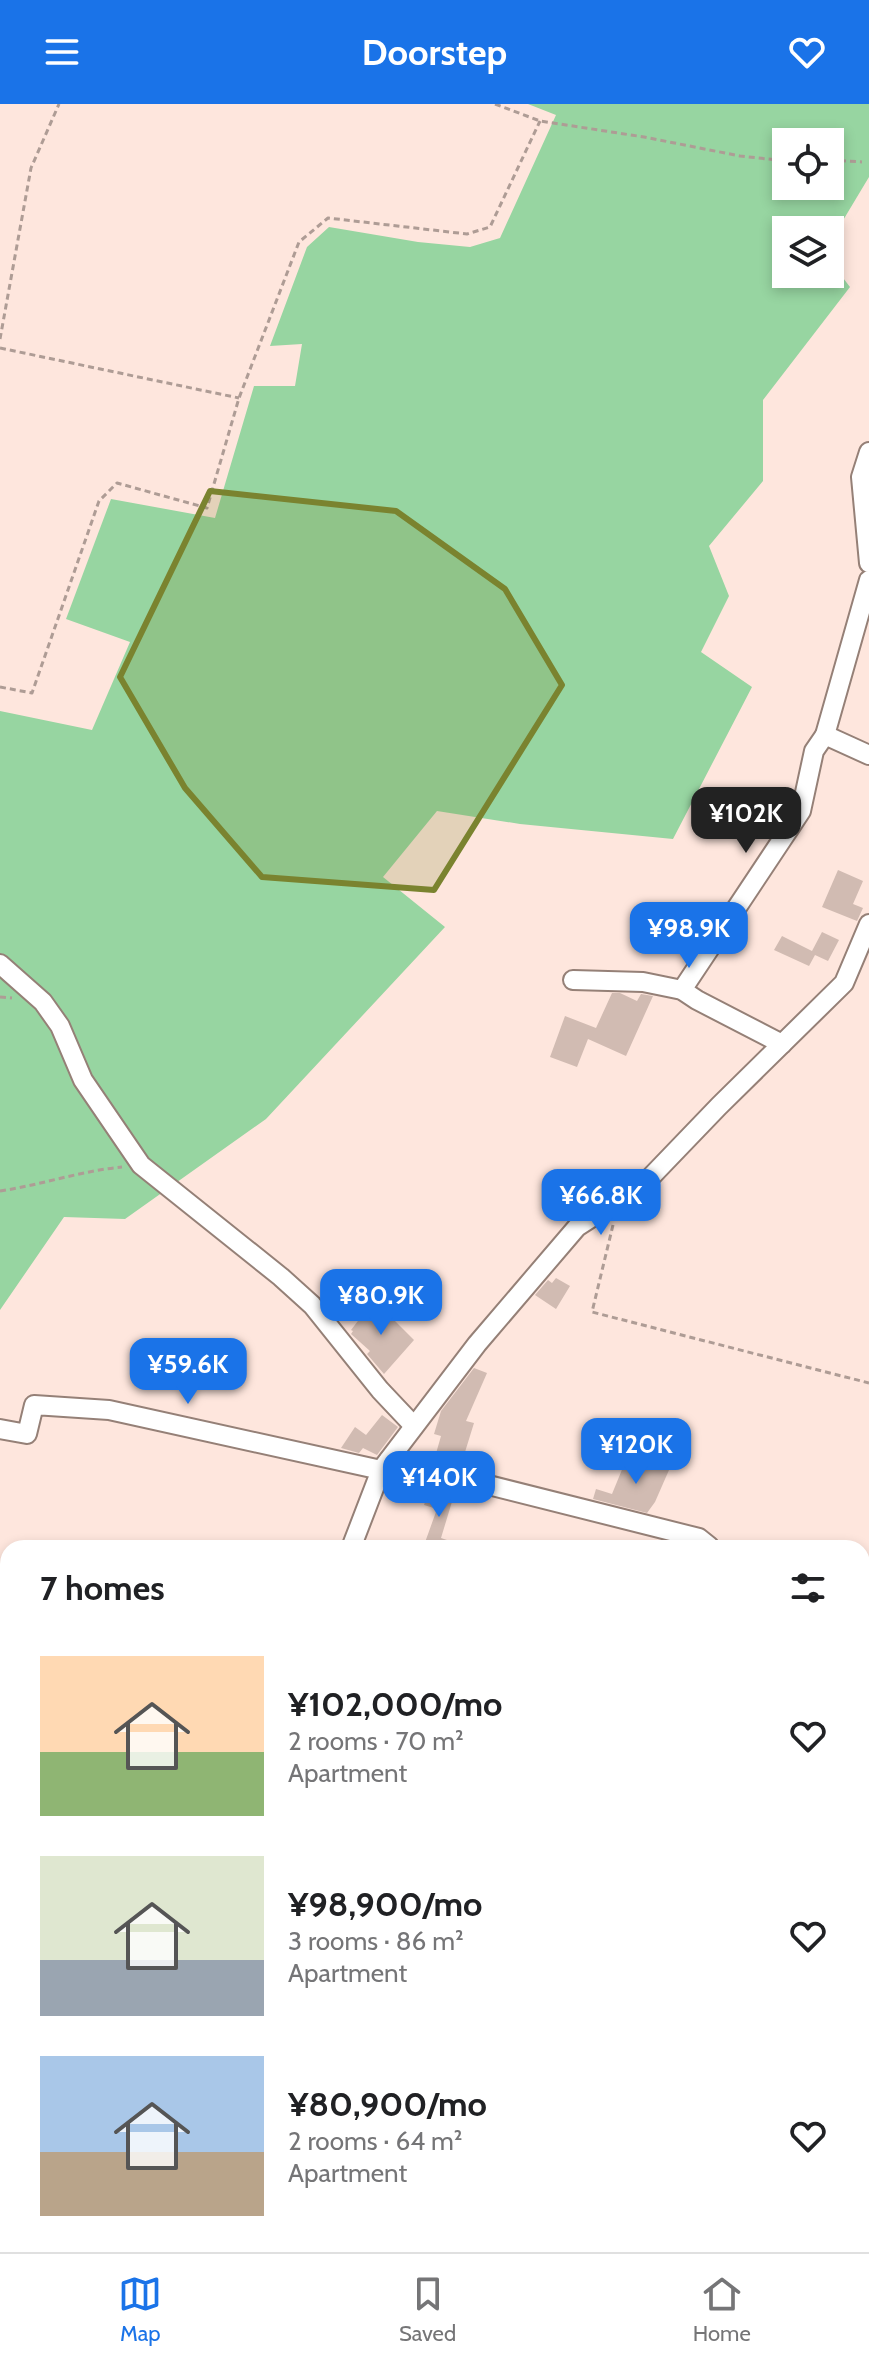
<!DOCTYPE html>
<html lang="en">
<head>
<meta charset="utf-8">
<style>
	:root { --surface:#fff; --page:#f2f2f2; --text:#202124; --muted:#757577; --line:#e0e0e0; --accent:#1a73e8 }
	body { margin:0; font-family:Cabin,sans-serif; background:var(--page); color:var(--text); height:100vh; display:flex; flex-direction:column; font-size:30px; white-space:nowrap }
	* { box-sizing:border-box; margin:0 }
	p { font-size:26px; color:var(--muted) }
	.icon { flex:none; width:44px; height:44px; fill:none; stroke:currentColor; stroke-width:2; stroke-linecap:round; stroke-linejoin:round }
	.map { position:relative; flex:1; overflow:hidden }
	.sheet { position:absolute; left:0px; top:1436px; width:870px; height:712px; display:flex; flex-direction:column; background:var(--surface); border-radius:24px 24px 0 0; box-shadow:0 4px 12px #0003 }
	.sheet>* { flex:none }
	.buttons { position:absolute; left:772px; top:24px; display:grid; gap:16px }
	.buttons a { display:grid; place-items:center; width:72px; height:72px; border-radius:0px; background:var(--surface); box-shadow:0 4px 12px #0003; font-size:40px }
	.price { position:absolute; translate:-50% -68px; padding:0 18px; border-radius:16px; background:var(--accent); color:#fff; font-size:26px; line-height:52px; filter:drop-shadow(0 2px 4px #0008) }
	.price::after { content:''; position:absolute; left:50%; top:48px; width:24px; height:18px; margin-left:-12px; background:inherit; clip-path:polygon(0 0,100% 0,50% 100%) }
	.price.on { background:#222; color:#fff }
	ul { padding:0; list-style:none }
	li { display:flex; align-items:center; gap:24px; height:200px; padding:0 40px }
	li span { display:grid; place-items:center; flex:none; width:224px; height:160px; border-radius:0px; color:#555 }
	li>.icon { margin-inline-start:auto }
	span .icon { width:96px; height:96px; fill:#fffc; stroke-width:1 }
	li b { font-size:34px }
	h2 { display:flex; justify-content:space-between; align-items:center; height:96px; padding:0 40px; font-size:34px }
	header { display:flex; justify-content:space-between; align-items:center; height:104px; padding:0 40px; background:var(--accent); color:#fff; font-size:36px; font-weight:700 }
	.menu { display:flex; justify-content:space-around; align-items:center; height:112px; border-top:2px solid var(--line); background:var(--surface); font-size:22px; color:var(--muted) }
	.menu a { display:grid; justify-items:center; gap:4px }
	.menu .on { color:var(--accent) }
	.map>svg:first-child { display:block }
	.green { fill:#97d5a1; fill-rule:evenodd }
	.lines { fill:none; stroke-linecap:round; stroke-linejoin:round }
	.river { stroke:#23b7d9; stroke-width:28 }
	.building { fill:#d1bbb2 }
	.minor-casing { stroke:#958077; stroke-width:22 }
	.path { stroke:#ae9c95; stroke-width:3; stroke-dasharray:6 4; stroke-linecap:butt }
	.minor { stroke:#fff; stroke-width:18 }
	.marked { fill:#7a832f; fill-opacity:0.2; stroke:#7a832f; stroke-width:6; stroke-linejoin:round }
</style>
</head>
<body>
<header><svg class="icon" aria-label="menu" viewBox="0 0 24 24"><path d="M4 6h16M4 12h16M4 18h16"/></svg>Doorstep<svg class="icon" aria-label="heart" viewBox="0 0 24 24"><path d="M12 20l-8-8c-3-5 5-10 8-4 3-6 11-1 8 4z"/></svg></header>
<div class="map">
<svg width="869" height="2148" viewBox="0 0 869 2148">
	<rect width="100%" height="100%" fill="#fee6dd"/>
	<!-- green -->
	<g class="green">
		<path d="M 528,0 L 869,0 L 869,73 L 830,138 L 830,126 L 786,126 L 786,170 L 830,170 L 830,157 L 850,183 L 763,296 L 763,377 L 709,442 L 729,492 L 701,548 L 752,583 L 673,735 L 520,720 L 437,707 L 383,773 L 445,823 L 266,1015 L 125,1115 L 64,1113 L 0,1206 L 0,607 L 92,626 L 130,538 L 66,515 L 111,395 L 215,414 L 254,282 L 295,282 L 302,240 L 270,242 L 307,143 L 329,123 L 418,138 L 470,143 L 500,134 L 556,11 ZM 786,38 L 830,38 L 830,82 L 786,82 Z"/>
		<polygon points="862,2104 869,2107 869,2148 790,2148 792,2140 862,2140"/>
	</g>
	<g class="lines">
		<!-- river -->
		<g class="river">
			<polyline points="862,2023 869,2023"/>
			<polyline points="562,2140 568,2148"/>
		</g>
	</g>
	<!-- building -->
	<g class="building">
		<polygon points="838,766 863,777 853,800 863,804 857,817 822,803"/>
		<polygon points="822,828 839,836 828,857 815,851 809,862 774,846 782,832 812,847"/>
		<polygon points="612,889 620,889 637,897 641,890 653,892 626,952 588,935 577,963 550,953 565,912 596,924"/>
		<polygon points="556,1174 570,1182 556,1205 535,1191 548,1176 552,1179"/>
		<polygon points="374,1196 414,1236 384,1270 367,1250 370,1247 351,1230 353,1227 351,1226"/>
		<polygon points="474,1264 487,1269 466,1317 474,1319 461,1361 435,1353 441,1332 434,1330 441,1307"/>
		<polygon points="382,1311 398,1323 377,1351 363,1344 359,1349 341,1344 355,1323 366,1331"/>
		<polygon points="628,1351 669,1366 655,1398 647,1409 593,1395 596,1385 612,1390"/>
		<polygon points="430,1383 454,1391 441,1434 465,1442 465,1444 423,1444 437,1405 424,1401"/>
	</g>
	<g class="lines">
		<defs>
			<g id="minor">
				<polyline points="869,348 861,373 869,459"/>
				<polyline points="869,476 825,631 869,651"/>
				<polyline points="0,860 43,898 60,922 83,976 141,1061 281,1173 312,1201 380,1286 414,1322"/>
				<polyline points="573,876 643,878 682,886 697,896 782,940"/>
				<polyline points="682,886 801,707 814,647 825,631"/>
				<polyline points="0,1325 27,1330 34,1301 109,1306 381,1366"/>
				<polyline points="389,1356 699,1434 709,1442 709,1444"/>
				<polyline points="351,1444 381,1366 477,1240 577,1123 645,1079 719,1002 844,879 869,820"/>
				<polyline points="0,1807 8,1808"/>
				<polyline points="213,2148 214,2140"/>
			</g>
		</defs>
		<!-- minor casing -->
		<use href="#minor" class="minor-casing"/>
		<!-- path -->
		<g class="path">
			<polyline points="495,0 540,17 644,33 740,52 786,57"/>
			<polyline points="830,56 862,58"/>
			<polyline points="0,235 31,64 59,0"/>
			<polyline points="0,244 239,294"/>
			<polyline points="0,583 32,589 99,397 117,379 207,404 239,294 299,138 328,114 467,130 490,123 540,17"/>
			<polyline points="0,893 12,894"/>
			<path d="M 0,1087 C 41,1081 80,1067 122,1063"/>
			<polyline points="613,1121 592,1208 869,1279"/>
			<polyline points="0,1543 3,1548 8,1596"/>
			<polyline points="862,1555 869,1553"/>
			<polyline points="0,2038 8,2040"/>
			<polyline points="0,2106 8,2064"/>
		</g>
		<!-- minor -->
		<use href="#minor" class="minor"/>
	</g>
	<!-- marked area -->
	<path class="marked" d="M 210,387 L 396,407 L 505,485 L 562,581 L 434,786 L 262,773 L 185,684 L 120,573 Z"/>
</svg>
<div class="buttons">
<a><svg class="icon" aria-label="locate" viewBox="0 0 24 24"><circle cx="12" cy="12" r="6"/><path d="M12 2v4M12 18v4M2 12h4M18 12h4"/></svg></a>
<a><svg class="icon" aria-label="layers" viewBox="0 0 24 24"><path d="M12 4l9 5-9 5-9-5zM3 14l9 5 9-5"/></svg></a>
</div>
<b class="price on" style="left:746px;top:751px">¥102K</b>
<b class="price" style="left:689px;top:866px">¥98.9K</b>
<b class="price" style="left:601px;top:1133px">¥66.8K</b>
<b class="price" style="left:381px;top:1233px">¥80.9K</b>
<b class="price" style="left:188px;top:1302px">¥59.6K</b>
<b class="price" style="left:636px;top:1382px">¥120K</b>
<b class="price" style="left:439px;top:1415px">¥140K</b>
<section class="sheet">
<h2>7 homes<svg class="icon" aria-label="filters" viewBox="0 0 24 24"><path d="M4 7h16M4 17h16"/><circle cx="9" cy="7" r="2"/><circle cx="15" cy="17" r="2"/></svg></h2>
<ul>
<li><span style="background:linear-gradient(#ffd9b3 60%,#8fb573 0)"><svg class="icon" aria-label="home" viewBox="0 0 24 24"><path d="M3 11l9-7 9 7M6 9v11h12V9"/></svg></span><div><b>¥102,000/mo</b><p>2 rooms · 70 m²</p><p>Apartment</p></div><svg class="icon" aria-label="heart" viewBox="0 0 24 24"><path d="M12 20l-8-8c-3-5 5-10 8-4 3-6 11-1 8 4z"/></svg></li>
<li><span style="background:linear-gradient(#dfe7d0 65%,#9aa5b1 0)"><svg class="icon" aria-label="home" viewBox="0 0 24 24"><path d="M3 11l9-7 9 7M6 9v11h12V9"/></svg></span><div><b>¥98,900/mo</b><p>3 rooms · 86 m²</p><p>Apartment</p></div><svg class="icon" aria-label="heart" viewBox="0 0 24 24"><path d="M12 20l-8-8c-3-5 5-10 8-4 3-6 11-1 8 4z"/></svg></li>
<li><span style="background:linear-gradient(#a9c7e8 60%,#b9a48a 0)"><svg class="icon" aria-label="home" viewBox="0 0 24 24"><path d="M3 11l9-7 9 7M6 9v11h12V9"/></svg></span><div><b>¥80,900/mo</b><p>2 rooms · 64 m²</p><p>Apartment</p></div><svg class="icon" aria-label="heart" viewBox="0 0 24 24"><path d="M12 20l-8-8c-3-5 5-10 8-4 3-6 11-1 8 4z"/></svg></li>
</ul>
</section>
</div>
<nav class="menu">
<a class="on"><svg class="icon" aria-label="map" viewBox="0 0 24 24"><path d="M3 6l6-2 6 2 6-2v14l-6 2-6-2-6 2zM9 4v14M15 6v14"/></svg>Map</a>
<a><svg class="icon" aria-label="saved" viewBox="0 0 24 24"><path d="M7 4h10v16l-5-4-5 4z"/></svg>Saved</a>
<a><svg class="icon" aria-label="home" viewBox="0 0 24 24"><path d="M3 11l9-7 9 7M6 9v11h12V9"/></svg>Home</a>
</nav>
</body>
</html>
